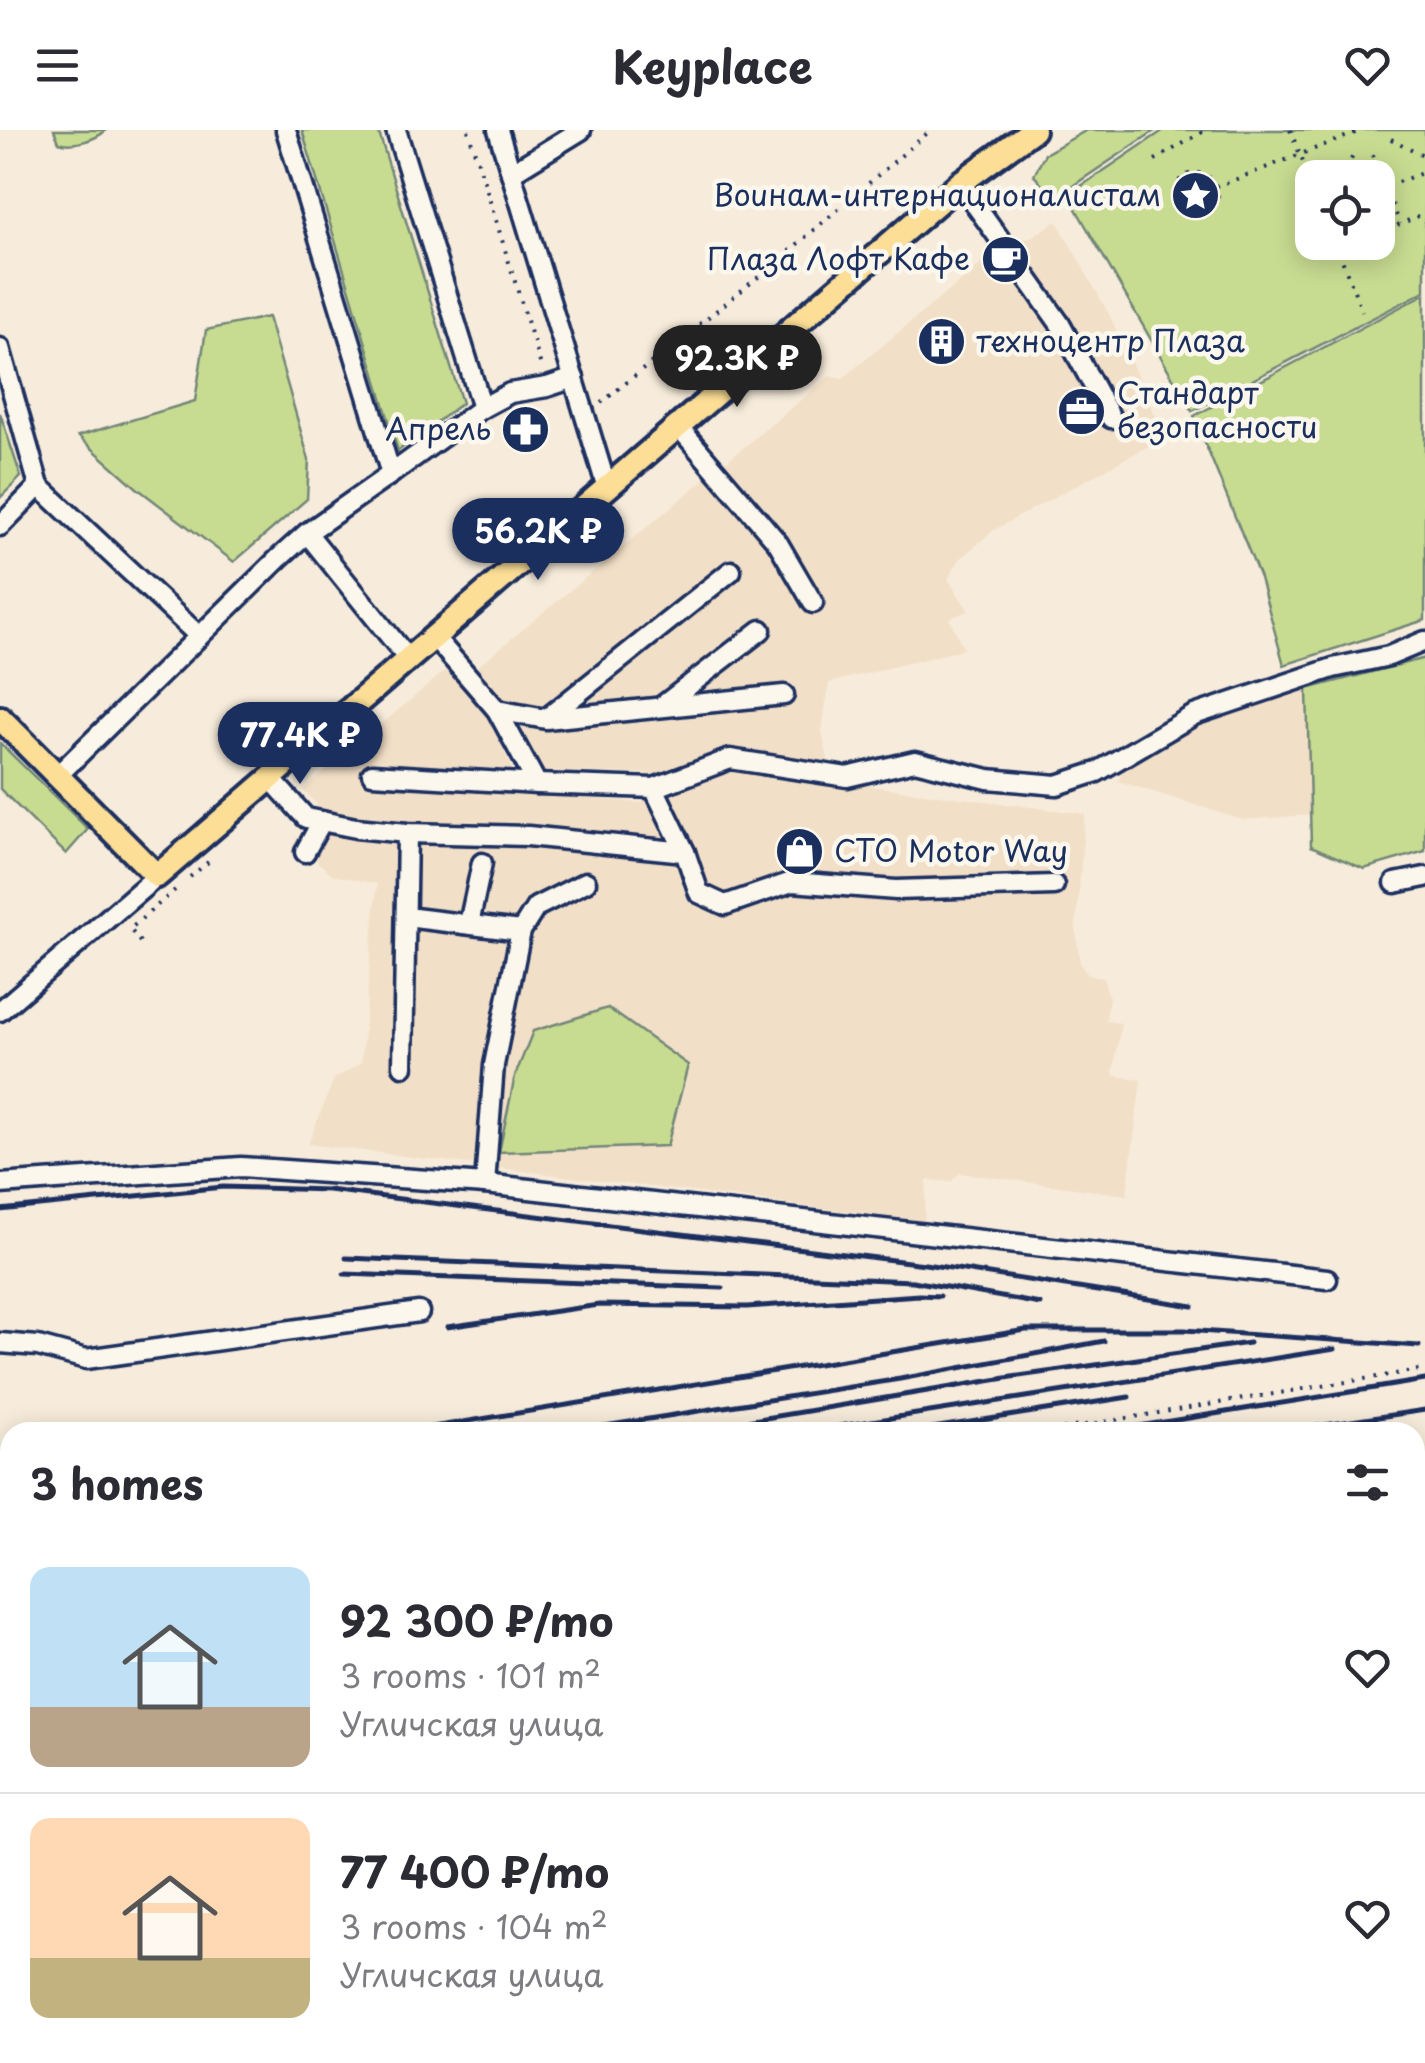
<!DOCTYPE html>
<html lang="en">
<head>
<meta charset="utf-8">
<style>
	:root { --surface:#fff; --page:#f2f2f3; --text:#2b2b33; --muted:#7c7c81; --line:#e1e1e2; --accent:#1b2f5e }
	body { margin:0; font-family:"Playpen Sans",sans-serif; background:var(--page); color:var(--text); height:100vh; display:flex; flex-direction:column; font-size:38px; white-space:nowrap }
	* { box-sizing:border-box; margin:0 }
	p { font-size:32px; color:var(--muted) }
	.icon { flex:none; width:55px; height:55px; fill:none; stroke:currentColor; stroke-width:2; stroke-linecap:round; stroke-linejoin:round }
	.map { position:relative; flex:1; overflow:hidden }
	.details { position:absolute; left:0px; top:1292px; width:1425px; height:642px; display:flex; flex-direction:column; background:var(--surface); border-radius:30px 30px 0 0; box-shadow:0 5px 25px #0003 }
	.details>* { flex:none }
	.buttons { position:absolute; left:1295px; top:30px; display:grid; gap:20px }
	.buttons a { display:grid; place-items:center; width:100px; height:100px; border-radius:20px; background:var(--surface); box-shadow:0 5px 25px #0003; font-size:50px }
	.price { position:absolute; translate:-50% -85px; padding:0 22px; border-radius:35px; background:var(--accent); color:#fff; font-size:32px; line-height:65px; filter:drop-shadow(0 2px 5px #0008) }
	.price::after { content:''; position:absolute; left:50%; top:60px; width:30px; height:22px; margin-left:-15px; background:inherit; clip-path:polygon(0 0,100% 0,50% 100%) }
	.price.on { background:#222; color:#fff }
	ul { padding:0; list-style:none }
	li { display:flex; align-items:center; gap:30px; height:250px; padding:0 30px }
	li+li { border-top:2px solid var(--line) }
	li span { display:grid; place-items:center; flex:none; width:280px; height:200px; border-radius:20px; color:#555 }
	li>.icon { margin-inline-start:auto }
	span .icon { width:120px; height:120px; fill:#fffc; stroke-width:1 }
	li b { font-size:42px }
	h2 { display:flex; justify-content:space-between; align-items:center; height:120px; padding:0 30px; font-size:42px }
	header { display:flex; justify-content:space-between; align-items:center; height:130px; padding:0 30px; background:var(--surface); font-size:45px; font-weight:700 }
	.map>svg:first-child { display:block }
	.built { fill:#f2dfc7 }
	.green { fill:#c8dc91; stroke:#728678; stroke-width:2.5; fill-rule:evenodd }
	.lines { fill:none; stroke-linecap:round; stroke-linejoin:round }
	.minor-casing { stroke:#1b2f5e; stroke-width:25 }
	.major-casing { stroke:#1b2f5e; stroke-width:30 }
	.path { stroke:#1b2f5e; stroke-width:4; stroke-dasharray:2.5 8; stroke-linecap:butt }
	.minor { stroke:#fbf7ec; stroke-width:18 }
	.major { stroke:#fcde96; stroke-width:22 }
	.rail { stroke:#1b2f5e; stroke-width:5 }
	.labels { text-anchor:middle; stroke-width:9; stroke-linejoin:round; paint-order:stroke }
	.poi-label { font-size:30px; fill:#1b2f5e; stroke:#fbf7ec; text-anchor:end }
</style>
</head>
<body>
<header><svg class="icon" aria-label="menu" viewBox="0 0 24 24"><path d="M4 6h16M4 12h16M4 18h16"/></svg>Keyplace<svg class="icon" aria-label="heart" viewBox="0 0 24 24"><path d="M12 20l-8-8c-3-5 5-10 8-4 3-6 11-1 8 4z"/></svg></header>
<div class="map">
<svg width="1425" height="1933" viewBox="0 0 1425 1933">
	<rect width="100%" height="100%" fill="#f7ecdb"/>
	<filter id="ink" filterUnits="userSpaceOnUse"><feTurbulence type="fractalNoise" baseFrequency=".01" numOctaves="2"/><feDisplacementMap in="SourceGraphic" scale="20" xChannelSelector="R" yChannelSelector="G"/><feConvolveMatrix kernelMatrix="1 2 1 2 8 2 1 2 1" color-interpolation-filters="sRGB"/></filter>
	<g filter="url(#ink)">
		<!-- built -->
		<g class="built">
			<polygon points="1057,91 1109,184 1165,307 994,400 960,429 948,449 969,481 949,488 964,519 829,553 822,602 833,651 1085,684 1076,800 1080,834 1088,845 1103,848 1109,868 1106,891 1121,893 1113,945 1141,950 1127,1065 960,1043 951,1052 927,1050 924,1091 308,1014 334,949 361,933 377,754 333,745 317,732 322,680 303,660 446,540 491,592 523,663 643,673 650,644 544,641 510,575 477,537 830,246 842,249 997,121 1033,106"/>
			<polygon points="1307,559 1310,685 1243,690 1118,651 1126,634 1196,595"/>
		</g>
		<!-- green -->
		<g class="green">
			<path d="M 54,0 L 106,0 C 96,10 72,17 59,12 Z"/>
			<polygon points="302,0 378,0 462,273 398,321"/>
			<polygon points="1087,0 1156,0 1053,69 1034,45 1045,24"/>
			<path d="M 1164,0 L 1425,0 L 1425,161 L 1192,281 L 1068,65 ZM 1312,48 L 1378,48 L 1378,112 L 1312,112 Z"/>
			<polygon points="1425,164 1425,490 1284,535 1260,448 1194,286"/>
			<polygon points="268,187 309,330 307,369 234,432 137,358 78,306 195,271 206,200"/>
			<polygon points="0,283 21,347 0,368"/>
			<polygon points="1425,528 1425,721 1364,739 1311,716 1307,559"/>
			<polygon points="0,613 88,699 66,724 0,659"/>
			<polygon points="608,878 688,935 667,1016 499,1022 515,946 533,901"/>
		</g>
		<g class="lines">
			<defs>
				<g id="minor">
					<polyline points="286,0 391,344 482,278"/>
					<polyline points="396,0 482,278 510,263 547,257 574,248"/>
					<polyline points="498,0 607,358"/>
					<polyline points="511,43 581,0"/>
					<polyline points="960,53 1060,194 1111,288"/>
					<polyline points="0,218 39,356"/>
					<polyline points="678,296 778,413 813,473"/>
					<polyline points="0,396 39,356 199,506"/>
					<polyline points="307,403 409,530"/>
					<polyline points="435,508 497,580 537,654 654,658 685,722 699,763 725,775 792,752 896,760 1054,755"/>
					<polyline points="661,577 761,500"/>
					<polyline points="497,580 546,589 784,565"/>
					<polyline points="547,588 731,441"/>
					<polyline points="372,644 537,654"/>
					<polyline points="57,646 279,428 307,403 391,344"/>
					<polyline points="270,648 306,688 356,698 407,703 528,706 685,722"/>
					<polyline points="654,658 730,629 847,647 915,631 988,649 1057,655 1097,642 1194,585 1333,538 1389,526 1425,511"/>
					<polyline points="305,722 322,691"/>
					<polyline points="1395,753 1425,747"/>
					<polyline points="406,787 521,801 494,935 485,1054"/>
					<polyline points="469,794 482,733"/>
					<polyline points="521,801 536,777 586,752"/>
					<polyline points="0,881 157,746"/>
					<polyline points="403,936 407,703"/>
					<polyline points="0,1054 241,1037 485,1054 1327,1149"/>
					<polyline points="0,1213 38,1216 86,1229 419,1182"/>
				</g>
				<polyline id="major" points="0,588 157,746 960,53 1033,0"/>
			</defs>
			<!-- minor casing -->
			<use href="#minor" class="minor-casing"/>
			<!-- major casing -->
			<use href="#major" class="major-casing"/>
			<!-- path -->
			<g class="path">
				<polyline points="468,0 542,239"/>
				<polyline points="1290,0 1312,54"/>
				<polyline points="1391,9 1425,26"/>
				<polyline points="1373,25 1400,94"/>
				<polyline points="1155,30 1206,0"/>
				<circle cx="1196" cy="65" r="22"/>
				<polyline points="1341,48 1354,24"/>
				<polyline points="1216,57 1363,0"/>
				<polyline points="1378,59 1425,42"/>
				<polyline points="1309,86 1312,85"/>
				<polyline points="1378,104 1425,83"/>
				<polyline points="1335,112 1362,181"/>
				<polyline points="1339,120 1357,112"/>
				<polyline points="601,273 767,140 931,0"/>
				<polyline points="190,747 213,728"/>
				<polyline points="140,812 130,799 175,760"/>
				<polyline points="1043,1302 1425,1239"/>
				<polyline points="0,1473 10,1471"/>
			</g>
			<!-- minor -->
			<use href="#minor" class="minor"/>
			<!-- major -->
			<use href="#major" class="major"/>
			<!-- rail -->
			<g class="rail">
				<polyline points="0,1080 223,1057 328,1060 925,1134 1193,1176"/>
				<polyline points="346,1128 913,1151 1040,1174"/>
				<polyline points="344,1144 723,1158"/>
				<polyline points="447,1197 599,1175 747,1177 919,1165 940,1166"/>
				<polyline points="402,1302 1026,1200 1184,1200 1419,1216"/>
				<polyline points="567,1302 900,1249 1104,1211"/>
				<polyline points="681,1302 1012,1247 1249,1213"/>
				<polyline points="801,1302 1335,1219"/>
				<polyline points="907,1302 1129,1267"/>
				<polyline points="1102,1302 1425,1250"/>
				<polyline points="1278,1302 1425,1280"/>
				<polyline points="0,1367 10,1366"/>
				<polyline points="0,1387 10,1385"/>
				<polyline points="0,1412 10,1410"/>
				<polyline points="0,1495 10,1493"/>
				<polyline points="0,1512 10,1510"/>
				<polyline points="1415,1644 1425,1642"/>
				<polyline points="1415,1668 1425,1666"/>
				<polyline points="1415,1695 1425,1693"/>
				<polyline points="0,1700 10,1700"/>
				<polyline points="0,1772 10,1772"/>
				<polyline points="96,1929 120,1925"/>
				<polyline points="171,1933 215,1925"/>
			</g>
		</g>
	</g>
	<!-- icons -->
	<defs>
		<symbol id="sight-disc" viewBox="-11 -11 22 22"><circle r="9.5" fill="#1b2f5e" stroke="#fbf7ec"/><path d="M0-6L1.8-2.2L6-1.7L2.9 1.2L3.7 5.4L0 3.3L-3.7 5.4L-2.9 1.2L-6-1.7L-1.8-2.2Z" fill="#fff"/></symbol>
		<symbol id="cafe-disc" viewBox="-11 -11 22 22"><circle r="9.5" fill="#1b2f5e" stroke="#fbf7ec"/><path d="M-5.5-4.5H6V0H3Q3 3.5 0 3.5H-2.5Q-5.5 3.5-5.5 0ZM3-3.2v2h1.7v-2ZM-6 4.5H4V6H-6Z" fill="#fff"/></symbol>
		<symbol id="building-disc" viewBox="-11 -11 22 22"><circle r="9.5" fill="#1b2f5e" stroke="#fbf7ec"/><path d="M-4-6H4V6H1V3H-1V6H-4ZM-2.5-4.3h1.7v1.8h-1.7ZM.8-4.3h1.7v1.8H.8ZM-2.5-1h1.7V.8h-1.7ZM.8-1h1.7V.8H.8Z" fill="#fff"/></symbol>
		<symbol id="office-disc" viewBox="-11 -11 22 22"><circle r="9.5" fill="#1b2f5e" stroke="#fbf7ec"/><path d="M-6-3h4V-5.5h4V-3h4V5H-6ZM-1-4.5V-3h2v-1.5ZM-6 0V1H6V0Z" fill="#fff"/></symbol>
		<symbol id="pharmacy-disc" viewBox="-11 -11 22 22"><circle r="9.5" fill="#1b2f5e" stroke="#fbf7ec"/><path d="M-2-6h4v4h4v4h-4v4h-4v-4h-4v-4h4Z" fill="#fff"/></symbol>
		<symbol id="shop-disc" viewBox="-11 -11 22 22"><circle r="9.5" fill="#1b2f5e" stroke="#fbf7ec"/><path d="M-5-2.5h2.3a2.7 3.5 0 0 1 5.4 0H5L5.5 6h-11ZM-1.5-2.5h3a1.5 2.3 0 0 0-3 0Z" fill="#fff"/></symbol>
	</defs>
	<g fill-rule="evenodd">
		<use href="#sight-disc" x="1168" y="38" width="55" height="55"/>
		<use href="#cafe-disc" x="978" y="102" width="55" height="55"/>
		<use href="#building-disc" x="914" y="184" width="55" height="55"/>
		<use href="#office-disc" x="1054" y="254" width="55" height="55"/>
		<use href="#pharmacy-disc" x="498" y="272" width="55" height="55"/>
		<use href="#shop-disc" x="772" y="694" width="55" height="55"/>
	</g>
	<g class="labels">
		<!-- poi labels -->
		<g class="poi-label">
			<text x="1161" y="76">Воинам-интернационалистам</text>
			<text x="970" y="140">Плаза Лофт Кафе</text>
			<text x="976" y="222" text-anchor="start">техноцентр Плаза</text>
			<text x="1117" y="274" text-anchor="start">Стандарт<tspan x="1117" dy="34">безопасности</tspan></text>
			<text x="491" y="310">Апрель</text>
			<text x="834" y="732" text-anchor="start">СТО Motor Way</text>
		</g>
	</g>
</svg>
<div class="buttons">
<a><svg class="icon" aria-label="locate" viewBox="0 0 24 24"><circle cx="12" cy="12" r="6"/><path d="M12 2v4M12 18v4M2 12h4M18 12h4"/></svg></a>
</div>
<b class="price on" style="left:737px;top:280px">92.3K ₽</b>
<b class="price" style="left:538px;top:453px">56.2K ₽</b>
<b class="price" style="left:300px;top:657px">77.4K ₽</b>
<section class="details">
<h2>3 homes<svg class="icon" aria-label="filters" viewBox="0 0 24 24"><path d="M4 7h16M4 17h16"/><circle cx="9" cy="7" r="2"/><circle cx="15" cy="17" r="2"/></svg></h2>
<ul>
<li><span style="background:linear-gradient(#bfe0f5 70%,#b9a48a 0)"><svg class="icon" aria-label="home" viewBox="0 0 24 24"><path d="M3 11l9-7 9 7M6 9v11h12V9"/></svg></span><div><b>92 300 ₽/mo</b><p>3 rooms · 101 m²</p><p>Угличская улица</p></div><svg class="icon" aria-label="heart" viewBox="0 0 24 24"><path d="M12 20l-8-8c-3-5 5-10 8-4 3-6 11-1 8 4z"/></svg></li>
<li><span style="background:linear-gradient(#ffd9b3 70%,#c2b280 0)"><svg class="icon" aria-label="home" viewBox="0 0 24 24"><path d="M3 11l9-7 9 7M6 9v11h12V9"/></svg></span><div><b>77 400 ₽/mo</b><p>3 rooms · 104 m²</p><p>Угличская улица</p></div><svg class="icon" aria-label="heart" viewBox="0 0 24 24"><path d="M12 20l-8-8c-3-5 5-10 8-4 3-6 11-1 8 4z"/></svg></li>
</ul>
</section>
</div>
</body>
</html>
